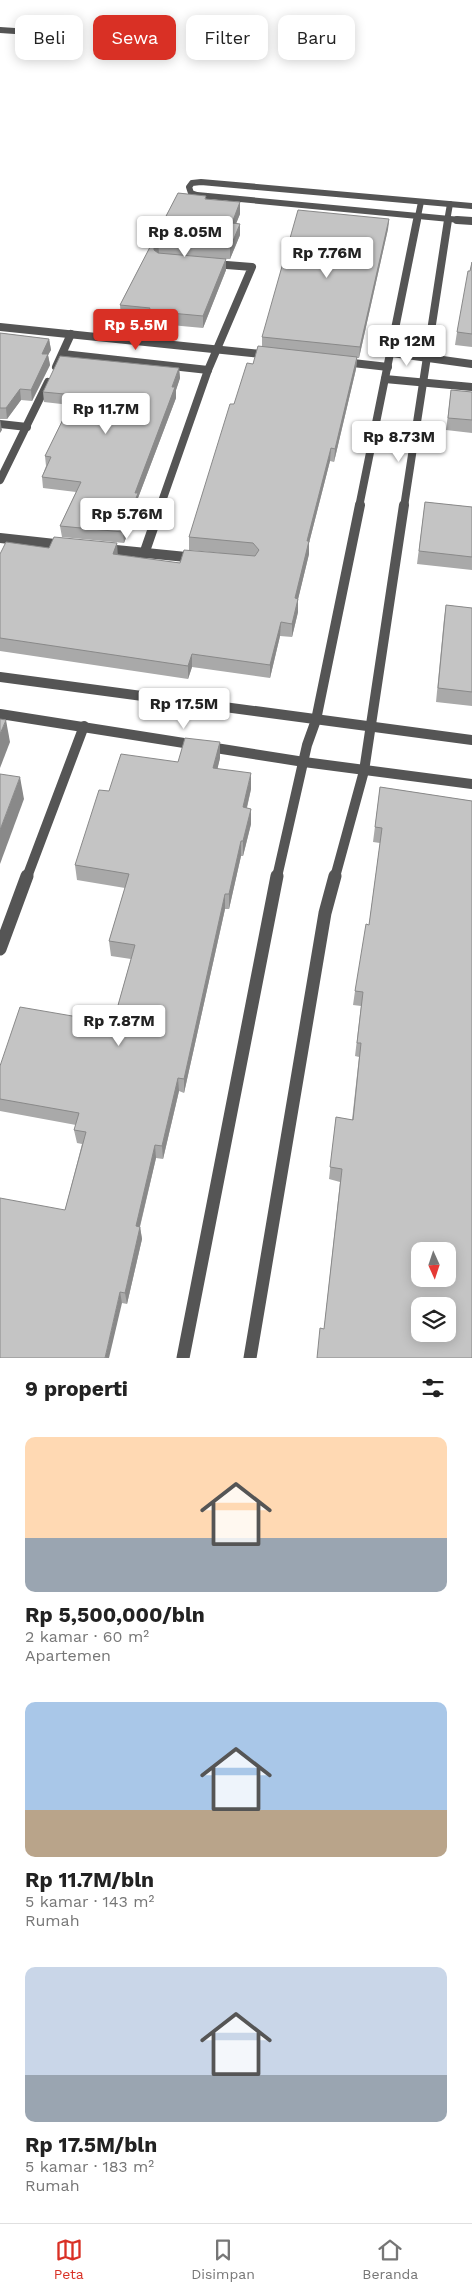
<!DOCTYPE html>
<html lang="id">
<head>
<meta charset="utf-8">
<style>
	:root { --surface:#fff; --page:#f6f6f6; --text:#222; --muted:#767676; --line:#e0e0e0; --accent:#d93025 }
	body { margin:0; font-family:"Work Sans",sans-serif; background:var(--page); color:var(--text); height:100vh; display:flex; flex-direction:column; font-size:19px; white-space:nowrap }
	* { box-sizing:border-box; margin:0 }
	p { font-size:16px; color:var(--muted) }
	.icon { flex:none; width:28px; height:28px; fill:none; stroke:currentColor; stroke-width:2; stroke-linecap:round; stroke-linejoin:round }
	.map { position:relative; height:1358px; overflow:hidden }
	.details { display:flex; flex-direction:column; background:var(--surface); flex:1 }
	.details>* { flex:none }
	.hud { position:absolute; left:15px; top:15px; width:442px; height:45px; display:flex; gap:10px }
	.needle { width:32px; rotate:177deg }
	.controls { position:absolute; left:411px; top:1242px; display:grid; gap:10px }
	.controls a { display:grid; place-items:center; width:45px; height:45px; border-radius:10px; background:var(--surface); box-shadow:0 2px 12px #0003; font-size:25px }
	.price { position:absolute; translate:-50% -42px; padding:0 11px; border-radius:5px; background:#fff; color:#222; font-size:16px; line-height:32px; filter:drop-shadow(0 1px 2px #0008) }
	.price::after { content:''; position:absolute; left:50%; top:30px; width:15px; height:11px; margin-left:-8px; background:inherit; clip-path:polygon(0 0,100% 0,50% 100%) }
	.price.active { background:var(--accent); color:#fff }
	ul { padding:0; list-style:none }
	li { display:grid; align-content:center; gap:10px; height:265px; padding:0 25px }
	li span { display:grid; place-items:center; height:155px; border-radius:10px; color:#555 }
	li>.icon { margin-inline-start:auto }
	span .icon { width:90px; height:90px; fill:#fffc; stroke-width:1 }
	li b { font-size:21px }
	h2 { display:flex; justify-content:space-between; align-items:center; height:60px; padding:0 25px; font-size:21px }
	.chip { padding:0 18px; border-radius:10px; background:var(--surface); box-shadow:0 2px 12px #0003; font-size:18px; line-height:45px }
	.chip.active { background:var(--accent); color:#fff }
	.dock { display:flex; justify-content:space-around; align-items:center; height:70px; border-top:1px solid var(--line); background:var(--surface); font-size:14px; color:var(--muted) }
	.dock a { display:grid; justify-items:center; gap:2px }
	.dock .active { color:var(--accent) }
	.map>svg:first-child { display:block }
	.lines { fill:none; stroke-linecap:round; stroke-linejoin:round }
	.minor-far3 { stroke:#555; stroke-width:6 }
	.minor-far2 { stroke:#555; stroke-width:8 }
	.minor-far1 { stroke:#555; stroke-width:10 }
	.minor { stroke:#555; stroke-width:13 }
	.wall { fill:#a9a9a9 }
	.shaded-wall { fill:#898989 }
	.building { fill:#c4c4c4; stroke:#898989; fill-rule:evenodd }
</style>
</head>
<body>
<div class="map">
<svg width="472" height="1358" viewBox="0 0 472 1358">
	<rect width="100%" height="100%" fill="#fff"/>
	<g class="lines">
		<!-- minor-far3 -->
		<g class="minor-far3">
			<polyline points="0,30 74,35"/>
			<polyline points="417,221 421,202"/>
			<polyline points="447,221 450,204"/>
			<polyline points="471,221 197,195 191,193 189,187 192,183 201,182 472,206"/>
		</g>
		<!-- minor-far2 -->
		<g class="minor-far2">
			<polyline points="457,220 472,221"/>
			<polyline points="0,327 270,355"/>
			<polyline points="392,353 472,364"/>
			<polyline points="63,354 208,370"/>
			<polyline points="344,362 388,367"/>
			<polyline points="56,367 71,334"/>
			<polyline points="385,379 472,387"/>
			<polyline points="0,424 27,427"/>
			<polyline points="0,480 48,382"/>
			<polyline points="160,507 208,370 252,267 214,264"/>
			<polyline points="359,507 417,220"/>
			<polyline points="404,507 448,220"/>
		</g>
		<!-- minor-far1 -->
		<g class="minor-far1">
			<polyline points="0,538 64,545"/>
			<polyline points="106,549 196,558"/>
			<polyline points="144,554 161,505"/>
			<polyline points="0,677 472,740"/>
			<polyline points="0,714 304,762 472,784"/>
			<polyline points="27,877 84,726"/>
			<polyline points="277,877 307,745 316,720 360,505"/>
			<polyline points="335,877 364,771 404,505"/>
		</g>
		<!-- minor -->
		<g class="minor">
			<polyline points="0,949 27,876"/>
			<polyline points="183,1358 277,876"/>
			<polyline points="250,1358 325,913 335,876"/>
		</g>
	</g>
	<!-- wall -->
	<g class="wall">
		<polygon points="178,193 206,196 206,199 240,202 240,214 236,223 240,224 240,235 230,259 226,259 226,270 203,328 149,323 149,320 121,317 120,305"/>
		<polygon points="389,219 388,229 359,358 357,358 356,369 334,462 330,461 309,543 309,554 298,599 298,612 292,637 280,636 270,678 192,667 188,679 0,651 0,554 49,548 118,555 180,563 220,553 189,550 189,537 234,404 253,364 262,347 262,337"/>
		<polygon points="472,262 472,347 455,345 457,332"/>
		<polygon points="0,333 49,339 51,350 48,355 50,365 32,401 21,400 7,419 0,419"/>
		<polygon points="179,368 180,378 176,390 176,398 138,498 139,504 124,543 62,537 60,526 76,492 43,488 42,477 46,466 45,456 70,405 44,402 43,392"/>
		<polygon points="451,390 472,392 472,433 446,430"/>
		<polygon points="425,502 472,507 472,570 417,564"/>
		<polygon points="446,605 472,608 472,706 436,702 444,619"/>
		<polygon points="220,758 217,769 251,789 247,808 251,809 251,824 243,856 241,856 229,909 225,909 184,1093 179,1091 163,1159 156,1158 140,1227 142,1239 127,1304 122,1303 65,1210 82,1144 77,1143 74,1130 76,1125 0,1111 0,1066 113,1023 131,959 111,956 109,941 125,888 77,880 75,865 109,791 178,762"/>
		<polygon points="380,787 472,801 324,1329 340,1182 329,1179 336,1117 352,1120 359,1057 355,1056 361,1006 353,1005 355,991 369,925 380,843 373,842"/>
	</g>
	<!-- shaded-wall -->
	<g class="shaded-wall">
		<polygon points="240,202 240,214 232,234 232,223"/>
		<polygon points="389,219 388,229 359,358 360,347"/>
		<polygon points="240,224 240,235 230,259 230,248"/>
		<polygon points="158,242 159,253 154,256 154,245"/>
		<polygon points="226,259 226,270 203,328 203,316"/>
		<polygon points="49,339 51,350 48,355 50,365 32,401 31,390 42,354"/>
		<polygon points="357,357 356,369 334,462 335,449"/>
		<polygon points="179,368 180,378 176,390 176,398 138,498 139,504 124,543 123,532 135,493"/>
		<polygon points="20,389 21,400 7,419 6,408"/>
		<polygon points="0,419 2,430 0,433"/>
		<polygon points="331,448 330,461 309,543 309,554 295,612 295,598 307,541"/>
		<polygon points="117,543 118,557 113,554"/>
		<polygon points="298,599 298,612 292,637 292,624"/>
		<polygon points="281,622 280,636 270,678 270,665"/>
		<polygon points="192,654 192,667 188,679 188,666"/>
		<polygon points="6,720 10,742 0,768 0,734"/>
		<polygon points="220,742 220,758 214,784 213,768"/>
		<polygon points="251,773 251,789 243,823 243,807"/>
		<polygon points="20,777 24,799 0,864 0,830"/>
		<polygon points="251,809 251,824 243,856 243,841"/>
		<polygon points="241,841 241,856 229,909 229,894"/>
		<polygon points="225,894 225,909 184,1093 184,1079"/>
		<polygon points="178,1078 179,1091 163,1159 162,1146"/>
		<polygon points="155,1145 156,1158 137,1238 136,1226"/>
		<polygon points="140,1227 142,1239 127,1304 125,1293"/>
		<polygon points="120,1292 122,1303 109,1358 105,1358"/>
	</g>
	<!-- building -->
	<g class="building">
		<polygon points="178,193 206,196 205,199 240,202 232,223 240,224 230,248 158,242 154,245 154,250 158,253 226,259 203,316 149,311 150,308 120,305"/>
		<polygon points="298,210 389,219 360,347 262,337"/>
		<polygon points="472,262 472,334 457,332 468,271 470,271"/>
		<polygon points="0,333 49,339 42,354 48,354 31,390 20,389 6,408 0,408"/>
		<polygon points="258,346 357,357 335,449 331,448 307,541 309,541 295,598 298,599 292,624 281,622 270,665 192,654 188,666 0,638 0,554 6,542 49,548 54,537 117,543 113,554 180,563 184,550 255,556 259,550 253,543 189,537 230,404 234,404 247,363 253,364"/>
		<polygon points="60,356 179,368 172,387 175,387 135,493 138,493 123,532 60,526 81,482 42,477 51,457 45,456 75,395 43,392"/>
		<polygon points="451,390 472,392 472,420 448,418"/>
		<polygon points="425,502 472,507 472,557 419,551"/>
		<polygon points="446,605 472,608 472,692 438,688"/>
		<polygon points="0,719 6,720 0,734"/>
		<polygon points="185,738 220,742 213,768 251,773 243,807 251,809 243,841 241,841 229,894 225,894 184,1079 178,1078 162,1146 155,1145 136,1226 140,1227 125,1293 120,1292 105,1358 0,1358 0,1198 65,1210 86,1132 74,1130 79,1113 0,1099 0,1066 20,1007 113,1023 135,945 109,941 129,874 75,865 99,790 109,791 121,754 178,762"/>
		<polygon points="0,774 20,777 0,830"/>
		<path d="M 380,787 L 472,801 L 472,1358 L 317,1358 L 320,1328 L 324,1329 L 342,1169 L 330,1167 L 336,1117 L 353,1120 L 361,1043 L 357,1043 L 363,992 L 355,991 L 366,924 L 369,925 L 382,828 L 375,827 ZM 420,1251 L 448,1251 L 448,1279 L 420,1279 ZM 420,1306 L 448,1306 L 448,1334 L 420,1334 Z"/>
	</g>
</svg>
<div class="controls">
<a><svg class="needle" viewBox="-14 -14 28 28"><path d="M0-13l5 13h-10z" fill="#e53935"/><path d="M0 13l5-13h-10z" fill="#767676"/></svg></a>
<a><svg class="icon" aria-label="layers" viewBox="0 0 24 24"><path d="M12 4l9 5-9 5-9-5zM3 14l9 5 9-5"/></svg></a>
</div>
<b class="price" style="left:185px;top:258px">Rp 8.05M</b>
<b class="price" style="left:327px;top:279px">Rp 7.76M</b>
<b class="price active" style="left:136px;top:351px">Rp 5.5M</b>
<b class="price" style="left:407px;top:367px">Rp 12M</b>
<b class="price" style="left:106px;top:435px">Rp 11.7M</b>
<b class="price" style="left:399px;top:463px">Rp 8.73M</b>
<b class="price" style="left:127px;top:540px">Rp 5.76M</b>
<b class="price" style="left:184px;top:730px">Rp 17.5M</b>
<b class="price" style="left:119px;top:1047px">Rp 7.87M</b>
<div class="hud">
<a class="chip">Beli</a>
<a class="chip active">Sewa</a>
<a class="chip">Filter</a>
<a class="chip">Baru</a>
</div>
</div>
<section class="details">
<h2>9 properti<svg class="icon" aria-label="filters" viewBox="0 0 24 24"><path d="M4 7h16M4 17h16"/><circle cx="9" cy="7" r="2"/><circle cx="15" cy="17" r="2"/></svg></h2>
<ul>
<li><span style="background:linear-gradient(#ffd9b3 65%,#9aa5b1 0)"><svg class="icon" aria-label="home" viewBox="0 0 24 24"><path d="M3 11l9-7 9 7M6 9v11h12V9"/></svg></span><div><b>Rp 5,500,000/bln</b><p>2 kamar · 60 m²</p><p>Apartemen</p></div></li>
<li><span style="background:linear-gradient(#a9c7e8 70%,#b9a48a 0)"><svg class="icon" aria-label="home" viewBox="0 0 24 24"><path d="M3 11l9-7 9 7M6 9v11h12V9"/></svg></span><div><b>Rp 11.7M/bln</b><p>5 kamar · 143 m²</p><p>Rumah</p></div></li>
<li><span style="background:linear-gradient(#c9d6e8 70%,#9aa5b1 0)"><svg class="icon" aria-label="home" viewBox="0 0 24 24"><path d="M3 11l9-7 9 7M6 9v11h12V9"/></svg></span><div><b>Rp 17.5M/bln</b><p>5 kamar · 183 m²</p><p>Rumah</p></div></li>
</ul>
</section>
<nav class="dock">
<a class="active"><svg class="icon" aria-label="map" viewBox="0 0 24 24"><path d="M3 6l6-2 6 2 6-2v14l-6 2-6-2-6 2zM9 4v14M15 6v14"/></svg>Peta</a>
<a><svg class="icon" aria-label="saved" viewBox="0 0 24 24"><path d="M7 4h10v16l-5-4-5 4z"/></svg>Disimpan</a>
<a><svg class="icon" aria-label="home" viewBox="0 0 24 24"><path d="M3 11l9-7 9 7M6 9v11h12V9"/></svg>Beranda</a>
</nav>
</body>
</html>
